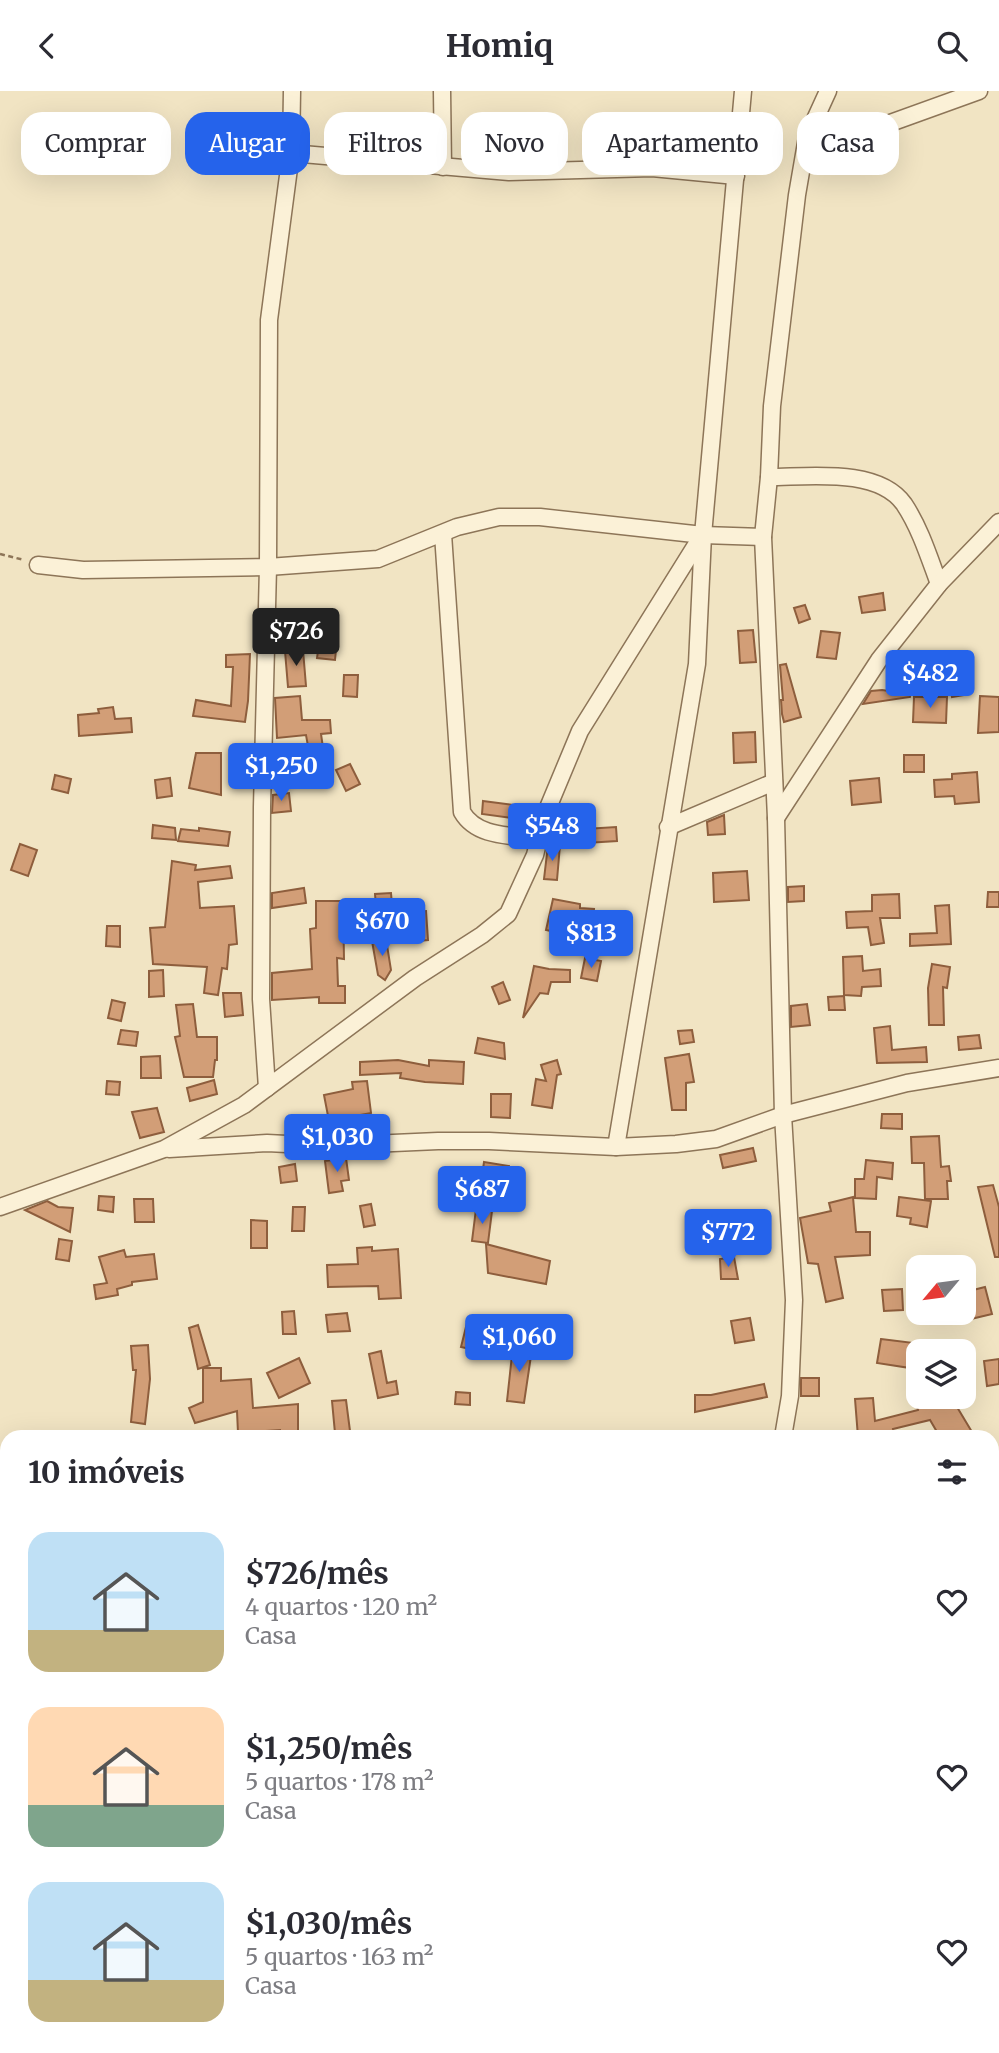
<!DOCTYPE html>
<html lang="pt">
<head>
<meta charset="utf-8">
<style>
	:root { --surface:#fff; --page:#f7f7f7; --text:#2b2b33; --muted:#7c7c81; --accent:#2563eb }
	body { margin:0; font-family:Merriweather,serif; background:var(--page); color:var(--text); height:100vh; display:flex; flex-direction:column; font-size:26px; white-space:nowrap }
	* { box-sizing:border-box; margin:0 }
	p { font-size:23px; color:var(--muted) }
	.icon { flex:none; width:38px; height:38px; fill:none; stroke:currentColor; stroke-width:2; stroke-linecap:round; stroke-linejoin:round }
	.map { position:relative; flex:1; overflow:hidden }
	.panel { position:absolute; left:0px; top:1339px; width:999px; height:625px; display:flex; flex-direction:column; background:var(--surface); border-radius:21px 21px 0 0; box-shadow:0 7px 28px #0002 }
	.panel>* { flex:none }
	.banner { position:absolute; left:21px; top:21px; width:957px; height:63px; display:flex; gap:14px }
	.needle { width:46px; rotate:241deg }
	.fabs { position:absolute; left:906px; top:1164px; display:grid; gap:14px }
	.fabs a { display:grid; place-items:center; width:70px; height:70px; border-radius:14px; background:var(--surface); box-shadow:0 7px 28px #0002; font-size:35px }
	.price { position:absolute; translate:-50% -60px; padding:0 16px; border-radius:7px; background:var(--accent); color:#fff; font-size:23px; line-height:46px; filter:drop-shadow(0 2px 4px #0008) }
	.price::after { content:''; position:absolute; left:50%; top:42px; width:21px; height:16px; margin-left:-10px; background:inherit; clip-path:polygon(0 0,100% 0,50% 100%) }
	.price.on { background:#222; color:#fff }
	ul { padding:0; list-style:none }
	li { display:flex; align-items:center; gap:21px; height:175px; padding:0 28px }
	li span { display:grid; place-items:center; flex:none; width:196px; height:140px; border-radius:21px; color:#555 }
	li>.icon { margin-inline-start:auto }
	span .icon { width:84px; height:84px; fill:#fffc; stroke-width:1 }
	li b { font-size:30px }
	h2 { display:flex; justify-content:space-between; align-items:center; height:84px; padding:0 28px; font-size:30px }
	.tag { padding:0 24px; border-radius:21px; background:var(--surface); box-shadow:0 7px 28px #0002; font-size:24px; line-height:63px }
	.tag.on { background:var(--accent); color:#fff }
	header { display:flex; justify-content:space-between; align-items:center; height:91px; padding:0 28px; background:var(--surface); font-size:32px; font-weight:700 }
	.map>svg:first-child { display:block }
	.building { fill:#d29e77; stroke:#8e5e3d; stroke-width:2 }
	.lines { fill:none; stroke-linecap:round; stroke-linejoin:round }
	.street-casing { stroke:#8d7558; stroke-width:19 }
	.path { stroke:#8d7558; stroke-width:2.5; stroke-dasharray:5 3.5; stroke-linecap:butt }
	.street { stroke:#fbf1d7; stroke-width:16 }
	.rail-casing { stroke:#3c2d1e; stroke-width:7 }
	.rail { stroke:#f8eed3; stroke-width:4.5; stroke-dasharray:13; stroke-linecap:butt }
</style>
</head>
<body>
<header><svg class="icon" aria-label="back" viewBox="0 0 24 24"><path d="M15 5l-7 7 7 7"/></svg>Homiq<svg class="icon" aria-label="search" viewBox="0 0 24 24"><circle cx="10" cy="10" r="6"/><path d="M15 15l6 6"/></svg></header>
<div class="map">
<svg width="999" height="1962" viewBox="0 0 999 1962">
	<rect width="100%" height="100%" fill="#f1e4c3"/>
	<!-- building -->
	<g class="building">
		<polygon points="883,502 885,519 862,522 859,506"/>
		<polygon points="805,514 810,528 799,532 794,517"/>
		<polygon points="753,539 756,571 740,572 738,540"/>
		<polygon points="821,540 840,542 836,568 817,566"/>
		<polygon points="337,549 335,569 317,567 319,553"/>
		<polygon points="303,559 306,595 288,596 285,560"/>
		<polygon points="250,563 248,610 245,631 193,625 196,609 231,615 233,576 226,576 226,564"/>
		<polygon points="786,573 801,626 784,631 782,623 781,609 783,609 780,574"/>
		<polygon points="966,579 970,603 952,606 948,581"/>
		<polygon points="344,584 358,584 357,606 343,605"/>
		<polygon points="882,599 910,603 910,606 863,613 871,600"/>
		<polygon points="300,605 302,629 330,629 331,642 321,643 324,664 310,666 306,644 277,647 275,607"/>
		<polygon points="980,605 999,606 999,641 978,642"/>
		<polygon points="914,606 947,606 946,632 913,631"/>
		<polygon points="113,616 115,628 131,627 132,641 79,645 78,624 99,622 98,618"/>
		<polygon points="755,641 756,671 734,672 733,642"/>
		<polygon points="196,662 221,662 221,704 189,697"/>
		<rect x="904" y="664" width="20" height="17"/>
		<polygon points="350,673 360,693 346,700 336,679"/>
		<polygon points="977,681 979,711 955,713 954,705 935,706 934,689 952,688 952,683"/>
		<polygon points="55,684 71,688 68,702 52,698"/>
		<polygon points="170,687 172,705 157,707 155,689"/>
		<polygon points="879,687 881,711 852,714 850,690"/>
		<polygon points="289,702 291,720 272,722 273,704"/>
		<polygon points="483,710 514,714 512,727 482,723"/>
		<polygon points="724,724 725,743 708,744 707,731"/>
		<polygon points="153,734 175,737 176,749 152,747"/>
		<polygon points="616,736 617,750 570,753 569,739"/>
		<polygon points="199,737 230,741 228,755 178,750 181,738 199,740"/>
		<polygon points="20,753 37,759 28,785 11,779"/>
		<polygon points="548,754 560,754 557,789 544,788"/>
		<polygon points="172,770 196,774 195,779 230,775 232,787 198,791 200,817 234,815 237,853 229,854 227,878 222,877 218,904 204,902 207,876 153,873 150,837 165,836"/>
		<polygon points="747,780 749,809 714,811 713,782"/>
		<polygon points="804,795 804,810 788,811 788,796"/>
		<polygon points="304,797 306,812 272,817 272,802"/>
		<polygon points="988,801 999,801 999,816 987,816"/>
		<polygon points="391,802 392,814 376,815 375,803"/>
		<polygon points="899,803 900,827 880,827 884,852 871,854 868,836 847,837 846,821 872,820 872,804"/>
		<polygon points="553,808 580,813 580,817 594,818 592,843 575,841 574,845 546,839"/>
		<polygon points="316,810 343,810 344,868 337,867 338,895 345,895 345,912 319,912 319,906 272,909 272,882 312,878 310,838 316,837"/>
		<polygon points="949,814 951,853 910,855 910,843 937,842 935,815"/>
		<polygon points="426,820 428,849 407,851 405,821"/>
		<polygon points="107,835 120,835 120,856 106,855"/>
		<polygon points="386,848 391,879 385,889 378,884 372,850"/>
		<polygon points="862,865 863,880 880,878 881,895 862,896 861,905 844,904 843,866"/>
		<polygon points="585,867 601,870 597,890 581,887"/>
		<polygon points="932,873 950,876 947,897 943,896 944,934 929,934 928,897"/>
		<polygon points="534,875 549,878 570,879 570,891 551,891 548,903 540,902 523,927"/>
		<polygon points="163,879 164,905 149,906 149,880"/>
		<polygon points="503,891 510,909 499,913 492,896"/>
		<polygon points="223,902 241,902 243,924 225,926"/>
		<polygon points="844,905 845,919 829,919 828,906"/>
		<polygon points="112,909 125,912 121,930 108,927"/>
		<polygon points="193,913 197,946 217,946 217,969 215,969 213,986 184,986 175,946 180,945 176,914"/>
		<polygon points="807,913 810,934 791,936 791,915"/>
		<polygon points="890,935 892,959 926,956 927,971 877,972 874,937"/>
		<polygon points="121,939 138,941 136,955 118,953"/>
		<polygon points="692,939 694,951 680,953 678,940"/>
		<polygon points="979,944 981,957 959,959 958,946"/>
		<polygon points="478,947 504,952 505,968 475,962"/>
		<polygon points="689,963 694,991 686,992 686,1019 672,1019 665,967"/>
		<polygon points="160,965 161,987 141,987 141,966"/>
		<polygon points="398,969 429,975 429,969 464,971 463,993 425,991 400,987 401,982 360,984 360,971"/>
		<polygon points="557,969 561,983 557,984 552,1017 532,1014 536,988 546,990 541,974"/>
		<polygon points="214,989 217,1003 190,1010 187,997"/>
		<polygon points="107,990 120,991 119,1004 106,1003"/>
		<polygon points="367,990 371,1022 329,1030 324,1004 353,998 352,991"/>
		<polygon points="491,1003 511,1003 510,1027 491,1026"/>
		<polygon points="157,1017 164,1041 140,1047 132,1021"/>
		<polygon points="882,1023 902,1023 902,1038 881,1037"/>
		<polygon points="939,1045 941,1076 949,1075 951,1090 947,1090 948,1108 925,1108 924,1072 912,1072 911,1046"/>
		<polygon points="753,1057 756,1070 723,1077 720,1064"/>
		<polygon points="346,1067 349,1089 341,1090 343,1100 329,1102 325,1070"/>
		<polygon points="866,1069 893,1072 892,1088 877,1086 876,1108 855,1107 855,1088 864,1088"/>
		<polygon points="484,1071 509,1075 509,1079 520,1080 517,1099 481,1093"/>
		<polygon points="295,1073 297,1090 281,1092 279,1076"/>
		<polygon points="993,1094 999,1116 999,1166 995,1166 978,1096"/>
		<polygon points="99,1105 114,1106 113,1121 98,1119"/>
		<polygon points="853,1106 856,1141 870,1141 870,1164 835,1166 843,1207 826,1211 818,1173 808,1172 800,1127 831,1120 829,1112"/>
		<polygon points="899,1106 931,1110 927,1136 910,1133 911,1127 897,1125"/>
		<polygon points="134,1108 153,1108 154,1131 135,1131"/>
		<polygon points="47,1110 58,1116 73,1117 70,1141 25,1119"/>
		<polygon points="371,1113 375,1134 364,1136 360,1115"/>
		<polygon points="293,1116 305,1116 304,1140 292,1140"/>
		<polygon points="476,1118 492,1120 488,1152 472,1150"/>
		<polygon points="251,1129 267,1130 267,1157 251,1157"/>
		<polygon points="59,1148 72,1150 69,1170 56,1168"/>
		<polygon points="486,1153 550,1170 546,1193 488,1182"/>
		<polygon points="372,1156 372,1160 398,1158 401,1207 379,1208 378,1195 328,1196 327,1174 358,1173 357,1157"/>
		<polygon points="124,1159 126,1166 154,1163 157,1188 132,1191 132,1194 117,1198 118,1204 96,1208 94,1194 107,1192 99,1166"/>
		<polygon points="734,1166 738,1188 721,1188 720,1168"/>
		<polygon points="985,1196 992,1223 971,1228 965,1201"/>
		<polygon points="902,1198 903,1219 884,1220 882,1199"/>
		<polygon points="294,1220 296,1243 283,1243 282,1221"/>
		<polygon points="347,1222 350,1240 328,1241 326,1224"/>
		<polygon points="750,1227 754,1249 735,1252 731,1230"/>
		<polygon points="467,1232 481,1235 475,1259 461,1256"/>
		<polygon points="198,1234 210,1274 198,1278 189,1237"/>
		<polygon points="881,1248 914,1252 910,1277 877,1272"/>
		<polygon points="148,1254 150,1288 145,1333 131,1331 136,1279 133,1279 131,1255"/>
		<polygon points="513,1255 532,1258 524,1312 507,1310"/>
		<polygon points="381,1260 387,1292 396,1290 398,1303 378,1307 369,1263"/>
		<polygon points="299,1267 310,1292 279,1307 267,1282"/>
		<polygon points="999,1268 999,1293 987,1295 984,1270"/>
		<polygon points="203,1277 221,1277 221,1290 251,1288 253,1317 298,1313 298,1343 280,1343 280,1339 238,1342 237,1320 195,1332 189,1317 203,1311"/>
		<rect x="801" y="1287" width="18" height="18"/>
		<polygon points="764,1293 767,1306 695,1321 695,1304 711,1304"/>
		<polygon points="456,1301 470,1302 470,1314 455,1313"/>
		<polygon points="916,1306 951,1306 975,1346 940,1346 930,1329 893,1338 895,1346 858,1346 855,1308 873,1307 875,1330 918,1319"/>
		<polygon points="346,1309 350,1340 335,1342 332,1310"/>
	</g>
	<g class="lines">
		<defs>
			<g id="street">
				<polyline points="442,0 443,76"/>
				<polyline points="828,0 807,46 857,44 979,0"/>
				<polyline points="291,62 509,81 652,77 736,85"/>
				<path d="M 769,386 C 808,386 878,376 904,413 C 920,437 929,466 939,493"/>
				<path d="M 443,443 L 462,721 C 477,747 512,744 539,748"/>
				<polyline points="38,474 83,479 268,476 378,468 457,436 499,426 540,426 703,444 763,446"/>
				<polyline points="776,727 879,569 939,493 999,431"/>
				<polyline points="668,736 774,691"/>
				<polyline points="267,997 261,908 262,716 268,476 269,229 291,62 292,0"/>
				<polyline points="616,1056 697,573 703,444 743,0"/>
				<polyline points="169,1058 267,1052 326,1055 438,1050 489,1050 616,1056 676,1053 716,1048 783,1024 907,992 999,977"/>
				<polyline points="0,1116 164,1058 244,1014 415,887 482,844 508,823 535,764 545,724 580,640 701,446"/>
				<polyline points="783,1346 790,1305 794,1209 783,1024 776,727 763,446 769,386 772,315 797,104 807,46"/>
				<polyline points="992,1891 999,1888"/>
				<polyline points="69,1956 73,1962"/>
				<polyline points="633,1956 642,1962"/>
				<polyline points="508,1962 510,1956"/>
				<polyline points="879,1962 886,1956"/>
			</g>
		</defs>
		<!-- street casing -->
		<use href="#street" class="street-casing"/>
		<!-- path -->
		<polyline class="path" points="0,463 24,469"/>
		<!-- street -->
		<use href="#street" class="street"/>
		<defs>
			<polyline id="rail" points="286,1962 289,1956"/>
		</defs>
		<!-- rail casing -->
		<use href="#rail" class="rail-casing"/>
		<!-- rail -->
		<use href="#rail" class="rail"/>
	</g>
</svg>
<div class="fabs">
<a><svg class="needle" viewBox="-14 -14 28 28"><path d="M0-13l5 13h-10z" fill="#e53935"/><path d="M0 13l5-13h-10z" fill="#7c7c81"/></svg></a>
<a><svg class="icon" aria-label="layers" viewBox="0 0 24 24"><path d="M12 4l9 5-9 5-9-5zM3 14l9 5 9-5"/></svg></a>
</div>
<b class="price on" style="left:296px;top:577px">$726</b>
<b class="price" style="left:930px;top:619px">$482</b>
<b class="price" style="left:281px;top:712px">$1,250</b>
<b class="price" style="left:552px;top:772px">$548</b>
<b class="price" style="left:382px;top:867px">$670</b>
<b class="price" style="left:591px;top:879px">$813</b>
<b class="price" style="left:337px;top:1083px">$1,030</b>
<b class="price" style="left:482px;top:1135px">$687</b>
<b class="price" style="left:728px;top:1178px">$772</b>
<b class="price" style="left:519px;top:1283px">$1,060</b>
<div class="banner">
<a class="tag">Comprar</a>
<a class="tag on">Alugar</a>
<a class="tag">Filtros</a>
<a class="tag">Novo</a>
<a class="tag">Apartamento</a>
<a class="tag">Casa</a>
</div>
<section class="panel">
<h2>10 imóveis<svg class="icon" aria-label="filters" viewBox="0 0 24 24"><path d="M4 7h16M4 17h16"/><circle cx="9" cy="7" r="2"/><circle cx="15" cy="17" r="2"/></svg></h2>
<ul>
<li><span style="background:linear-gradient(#bfe0f5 70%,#c2b280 0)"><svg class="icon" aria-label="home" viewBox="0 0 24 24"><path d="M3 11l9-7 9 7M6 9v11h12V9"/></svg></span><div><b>$726/mês</b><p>4 quartos · 120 m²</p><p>Casa</p></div><svg class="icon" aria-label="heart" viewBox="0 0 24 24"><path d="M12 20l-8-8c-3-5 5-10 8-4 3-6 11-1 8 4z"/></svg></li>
<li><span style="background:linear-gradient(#ffd9b3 70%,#7fa58c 0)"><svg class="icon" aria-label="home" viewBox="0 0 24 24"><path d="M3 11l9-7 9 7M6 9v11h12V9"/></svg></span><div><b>$1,250/mês</b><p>5 quartos · 178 m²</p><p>Casa</p></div><svg class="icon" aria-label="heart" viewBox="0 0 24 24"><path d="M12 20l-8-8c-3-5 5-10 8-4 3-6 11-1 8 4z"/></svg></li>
<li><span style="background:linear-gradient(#bfe0f5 70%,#c2b280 0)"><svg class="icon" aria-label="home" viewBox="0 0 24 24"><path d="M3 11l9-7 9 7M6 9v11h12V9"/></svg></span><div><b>$1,030/mês</b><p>5 quartos · 163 m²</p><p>Casa</p></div><svg class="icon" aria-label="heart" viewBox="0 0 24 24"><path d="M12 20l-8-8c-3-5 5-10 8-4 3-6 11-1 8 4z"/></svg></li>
</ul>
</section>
</div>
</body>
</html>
